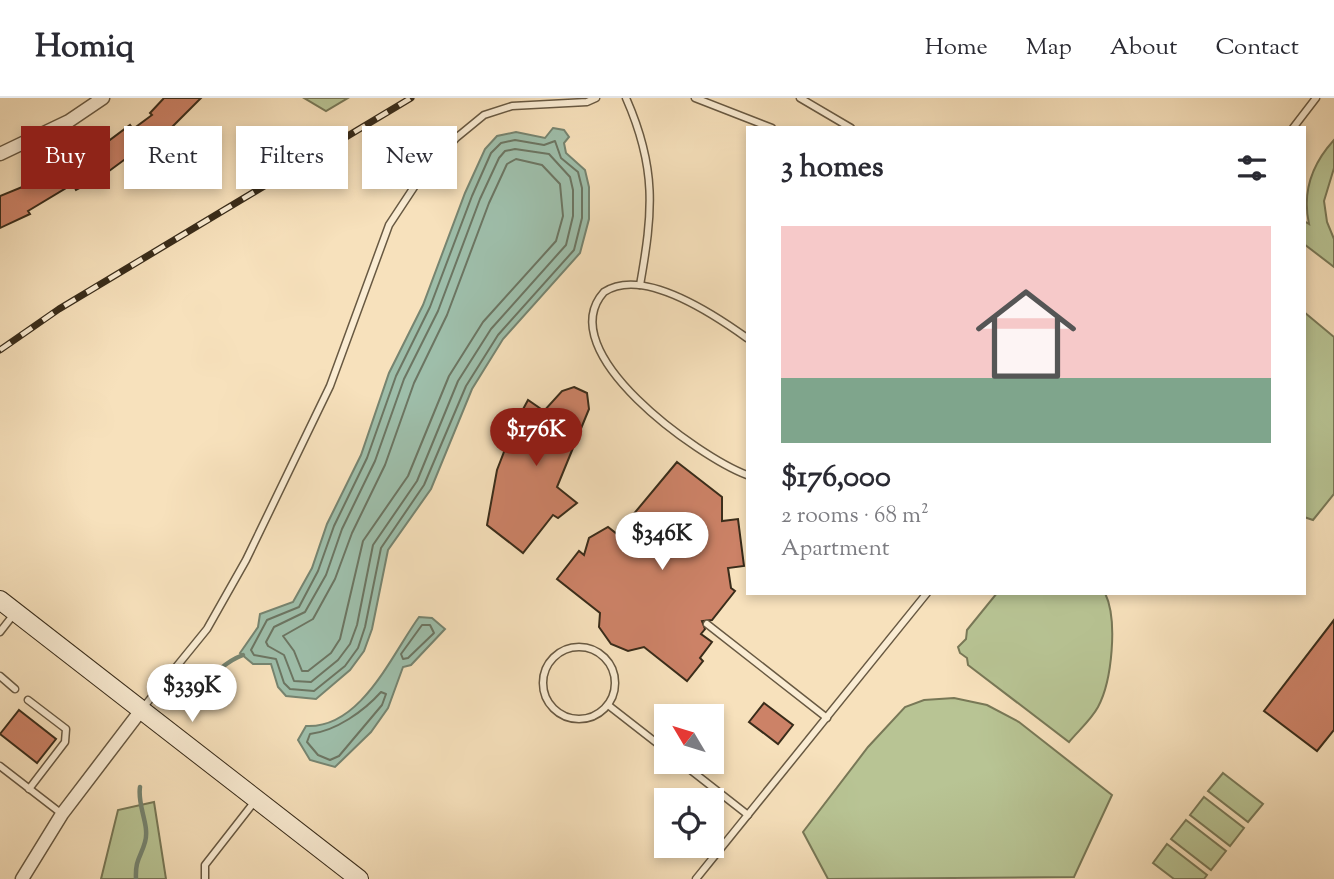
<!DOCTYPE html>
<html lang="en">
<head>
<meta charset="utf-8">
<style>
	:root { --surface:#fff; --page:#f7f7f7; --text:#2b2b33; --muted:#7c7c81; --line:#e1e1e2; --accent:#8f2418 }
	body { margin:0; font-family:"Sorts Mill Goudy",serif; background:var(--page); color:var(--text); height:100vh; display:flex; flex-direction:column; font-size:26px; white-space:nowrap }
	* { box-sizing:border-box; margin:0 }
	p { font-size:23px; color:var(--muted) }
	.icon { flex:none; width:38px; height:38px; fill:none; stroke:currentColor; stroke-width:2; stroke-linecap:round; stroke-linejoin:round }
	.map { position:relative; flex:1; overflow:hidden }
	.details { position:absolute; left:746px; top:28px; width:560px; height:469px; display:flex; flex-direction:column; background:var(--surface); border-radius:0px; box-shadow:0 4px 10px #0003 }
	.details>* { flex:none }
	.top-card { position:absolute; left:21px; top:28px; width:620px; height:63px; display:flex; gap:14px }
	.needle { width:46px; rotate:308deg }
	.tools { position:absolute; left:654px; top:606px; display:grid; gap:14px }
	.tools a { display:grid; place-items:center; width:70px; height:70px; border-radius:0px; background:var(--surface); box-shadow:0 4px 10px #0003; font-size:35px }
	.price { position:absolute; translate:-50% -60px; padding:0 16px; border-radius:24px; background:#fff; color:#222; font-size:23px; line-height:46px; filter:drop-shadow(0 2px 4px #0008) }
	.price::after { content:''; position:absolute; left:50%; top:42px; width:21px; height:16px; margin-left:-10px; background:inherit; clip-path:polygon(0 0,100% 0,50% 100%) }
	.price.on { background:var(--accent); color:#fff }
	ul { padding:0; list-style:none }
	li { display:grid; align-content:center; gap:14px; height:371px; padding:0 35px }
	li+li { border-top:2px solid var(--line) }
	li span { display:grid; place-items:center; height:217px; border-radius:0px; color:#555 }
	li>.icon { margin-inline-start:auto }
	span .icon { width:126px; height:126px; fill:#fffc; stroke-width:1 }
	li b { font-size:30px }
	h2 { display:flex; justify-content:space-between; align-items:center; height:84px; padding:0 35px; font-size:30px }
	.pill { padding:0 24px; border-radius:0px; background:var(--surface); box-shadow:0 4px 10px #0003; font-size:24px; line-height:63px }
	.pill.on { background:var(--accent); color:#fff }
	header { display:flex; align-items:center; gap:42px; box-sizing:border-box; height:98px; padding:0 35px; background:var(--surface); border-bottom:2px solid var(--line) }
	header strong { font-size:33px }
	nav { display:flex; gap:38px; margin-inline-start:auto; font-size:24px }
	.map>svg:first-child { display:block }
	.green { fill:#b8c494; stroke:#787857; stroke-width:2 }
	.water { fill:#9ebeaa; stroke:#768470; stroke-width:2 }
	.lines { fill:none; stroke-linecap:round; stroke-linejoin:round }
	.shore { stroke:#6c7562; stroke-width:2 }
	.stream { stroke:#768470; stroke-width:4.5 }
	.building { fill:#cc8267; stroke:#392c1a; stroke-width:2 }
	.service-casing { stroke:#685942; stroke-width:9 }
	.minor-casing { stroke:#685942; stroke-width:15 }
	.secondary-casing { stroke:#392c1a; stroke-width:20 }
	.service { stroke:#faecd3; stroke-width:6 }
	.minor { stroke:#faecd3; stroke-width:12 }
	.secondary { stroke:#faecd3; stroke-width:18 }
	.rail-casing { stroke:#392c1a; stroke-width:7 }
	.rail { stroke:#faecd3; stroke-width:4.5; stroke-dasharray:13; stroke-linecap:butt }
</style>
</head>
<body>
<header>
<strong>Homiq</strong>
<nav><a>Home</a><a>Map</a><a>About</a><a>Contact</a></nav>
</header>
<div class="map">
<svg width="1334" height="781" viewBox="0 0 1334 781">
	<rect width="100%" height="100%" fill="#f7e1bc"/>
	<filter id="stains"><feTurbulence type="fractalNoise" baseFrequency=".00286" numOctaves="4"/><feColorMatrix values="0 0 0 0 .2 0 0 0 0 .09 0 0 0 0 .02 0 0 0 .5 -.17"/></filter>
	<radialGradient id="worn" r=".72"><stop offset=".6" stop-color="#630" stop-opacity="0"/><stop offset="1" stop-color="#630" stop-opacity=".3"/></radialGradient>
	<!-- green -->
	<g class="green">
		<polygon points="304,0 348,0 326,13"/>
		<path d="M 1334,42 L 1334,70 L 1324,103 L 1327,124 L 1334,141 L 1334,169 L 1304,146 L 1304,123 L 1309,126 C 1302,94 1312,66 1334,42 Z"/>
		<polygon points="1304,214 1334,239 1334,396 1313,422 1304,419"/>
		<path d="M 997,495 L 1105,495 C 1118,522 1112,583 1098,609 C 1091,622 1078,633 1069,644 L 968,567 L 967,560 L 960,555 L 958,549 L 966,541 L 967,532 Z"/>
		<polygon points="954,600 987,607 1019,624 1112,697 1074,779 828,781 803,734 868,649 905,609 924,602"/>
		<polygon points="1223,675 1263,706 1248,724 1208,693"/>
		<polygon points="1204,699 1244,730 1230,748 1190,717"/>
		<polygon points="154,704 166,781 101,781 118,712"/>
		<polygon points="1186,722 1226,753 1211,772 1171,741"/>
		<polygon points="1167,746 1207,777 1204,781 1174,781 1153,765"/>
	</g>
	<!-- water -->
	<g class="water">
		<polygon points="553,30 564,32 569,39 564,45 566,55 585,72 589,89 589,121 580,155 503,241 472,291 431,391 388,452 372,531 364,553 350,572 316,601 286,598 278,589 271,566 253,566 240,555 258,529 260,516 293,504 312,470 327,426 361,357 389,275 423,207 465,95 485,51 497,38 516,34 545,40"/>
		<path d="M 419,519 L 432,520 L 445,531 L 411,567 L 403,569 L 388,610 L 371,634 L 335,669 L 310,662 L 298,642 L 306,628 C 361,631 392,556 419,519 Z"/>
	</g>
	<g class="lines">
		<!-- shore -->
		<g class="shore">
			<polygon points="515,42 544,47 555,43 561,60 578,74 582,90 582,120 574,152 498,237 466,288 424,387 381,450 365,529 358,550 345,568 314,593 290,591 284,585 276,561 254,557 251,552 267,522 299,509 318,473 334,428 367,360 396,278 430,209 472,98 491,55 501,45"/>
			<polygon points="515,51 549,56 570,79 573,92 573,118 566,147 491,231 458,283 417,383 373,447 357,527 350,546 338,562 311,584 294,583 284,557 268,548 266,544 274,529 305,514 326,477 342,431 375,363 404,281 438,213 480,101 499,60 505,53"/>
			<polygon points="516,61 542,67 560,86 563,118 556,143 483,224 449,278 408,378 363,443 340,541 331,555 308,573 302,573 294,553 283,538 313,521 335,481 352,435 385,367 414,285 447,217 489,105 507,66"/>
			<polygon points="422,527 430,527 434,535 408,560 403,561 401,556"/>
			<path d="M 381,594 L 386,596 L 382,607 L 339,658 L 330,662 L 318,657 L 307,644 L 310,636 C 336,633 364,613 381,594 Z"/>
		</g>
		<!-- stream -->
		<g class="stream">
			<path d="M 191,602 C 208,585 219,566 243,557"/>
			<path d="M 136,781 C 135,761 141,759 145,744 C 150,727 137,708 140,689"/>
		</g>
	</g>
	<!-- building -->
	<g class="building">
		<polygon points="164,0 201,0 168,33 166,31 101,79 76,92 73,86 28,113 30,116 0,130 0,98 49,78 81,59 83,62 130,27 133,31 152,17 150,15"/>
		<polygon points="574,289 587,295 589,311 557,389 577,405 558,420 553,417 523,455 487,427 497,372 514,328 528,302 544,313 562,293"/>
		<polygon points="677,364 722,399 722,423 738,421 744,468 728,470 731,490 735,493 712,522 702,523 705,531 701,536 712,544 700,560 703,563 687,583 644,549 628,553 611,546 599,529 600,515 557,481 579,453 584,457 589,440 608,429 617,436"/>
		<polygon points="1334,522 1334,632 1317,653 1264,613"/>
		<polygon points="764,605 793,627 778,646 749,624"/>
		<polygon points="19,612 56,641 37,665 0,636"/>
	</g>
	<g class="lines">
		<defs>
			<g id="service">
				<path d="M 626,0 C 657,70 653,114 640,187"/>
				<polyline points="695,0 772,30"/>
				<polyline points="800,0 851,30"/>
				<polyline points="1293,30 1316,0"/>
				<path d="M 747,240 C 715,217 643,168 604,194 C 550,254 699,359 747,377"/>
				<polyline points="707,526 827,620"/>
				<polyline points="0,534 14,516"/>
				<circle cx="579" cy="585" r="36"/>
				<polyline points="0,578 15,591"/>
				<polyline points="28,602 66,631 65,644 29,691"/>
				<polyline points="608,607 667,653"/>
				<polyline points="142,611 207,531 246,462 330,288 389,127 418,83 456,40 484,17 512,8 587,4 596,0"/>
				<polyline points="679,663 748,717"/>
				<polyline points="0,668 62,716"/>
				<polyline points="205,781 205,767 255,703"/>
				<polyline points="696,781 927,495"/>
			</g>
			<g id="minor">
				<polyline points="0,56 69,23 103,0"/>
				<polyline points="22,781 62,716 142,611"/>
			</g>
			<polyline id="secondary" points="0,502 359,781"/>
		</defs>
		<!-- service casing -->
		<use href="#service" class="service-casing"/>
		<!-- minor casing -->
		<use href="#minor" class="minor-casing"/>
		<!-- secondary casing -->
		<use href="#secondary" class="secondary-casing"/>
		<!-- service -->
		<use href="#service" class="service"/>
		<!-- minor -->
		<use href="#minor" class="minor"/>
		<!-- secondary -->
		<use href="#secondary" class="secondary"/>
		<defs>
			<polyline id="rail" points="0,252 59,211 411,0"/>
		</defs>
		<!-- rail casing -->
		<use href="#rail" class="rail-casing"/>
		<!-- rail -->
		<use href="#rail" class="rail"/>
	</g>
	<rect width="100%" height="100%" filter="url(#stains)"/>
	<rect width="100%" height="100%" fill="url(#worn)"/>
</svg>
<div class="tools">
<a><svg class="needle" viewBox="-14 -14 28 28"><path d="M0-13l5 13h-10z" fill="#e53935"/><path d="M0 13l5-13h-10z" fill="#7c7c81"/></svg></a>
<a><svg class="icon" aria-label="locate" viewBox="0 0 24 24"><circle cx="12" cy="12" r="6"/><path d="M12 2v4M12 18v4M2 12h4M18 12h4"/></svg></a>
</div>
<b class="price on" style="left:536px;top:370px">$176K</b>
<b class="price" style="left:662px;top:474px">$346K</b>
<b class="price" style="left:192px;top:626px">$339K</b>
<div class="top-card">
<a class="pill on">Buy</a>
<a class="pill">Rent</a>
<a class="pill">Filters</a>
<a class="pill">New</a>
</div>
<section class="details">
<h2>3 homes<svg class="icon" aria-label="filters" viewBox="0 0 24 24"><path d="M4 7h16M4 17h16"/><circle cx="9" cy="7" r="2"/><circle cx="15" cy="17" r="2"/></svg></h2>
<ul>
<li><span style="background:linear-gradient(#f6c9c9 70%,#7fa58c 0)"><svg class="icon" aria-label="home" viewBox="0 0 24 24"><path d="M3 11l9-7 9 7M6 9v11h12V9"/></svg></span><div><b>$176,000</b><p>2 rooms · 68 m²</p><p>Apartment</p></div></li>
</ul>
</section>
</div>
</body>
</html>
